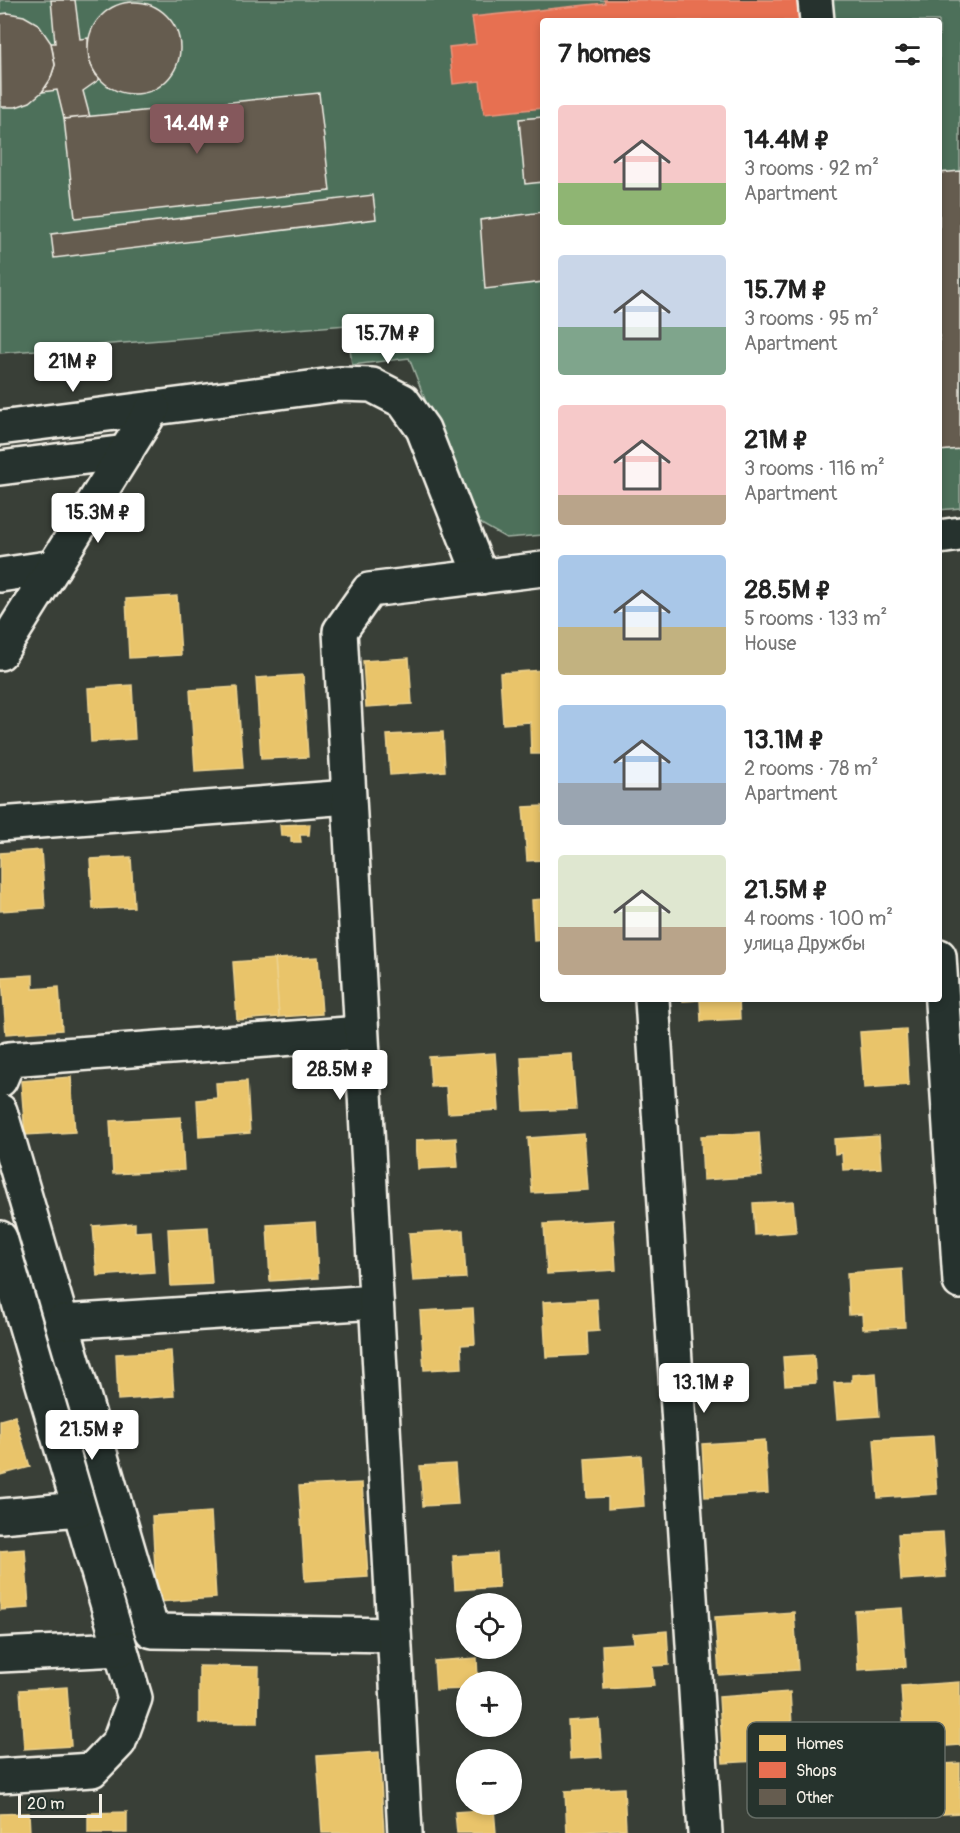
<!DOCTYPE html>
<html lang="en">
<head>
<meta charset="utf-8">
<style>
	:root { --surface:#fff; --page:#f2f2f2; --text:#222; --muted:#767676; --accent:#85585c }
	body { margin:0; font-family:Pangolin,sans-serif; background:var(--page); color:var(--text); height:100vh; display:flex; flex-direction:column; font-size:22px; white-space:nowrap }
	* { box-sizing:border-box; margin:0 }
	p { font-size:20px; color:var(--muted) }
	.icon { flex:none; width:33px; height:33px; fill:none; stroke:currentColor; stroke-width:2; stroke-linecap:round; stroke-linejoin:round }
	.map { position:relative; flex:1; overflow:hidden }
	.side { position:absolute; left:540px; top:18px; width:402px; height:984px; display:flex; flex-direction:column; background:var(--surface); border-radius:6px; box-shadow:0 3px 9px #0003 }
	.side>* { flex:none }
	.tools { position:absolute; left:456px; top:1593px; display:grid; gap:12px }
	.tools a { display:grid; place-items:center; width:66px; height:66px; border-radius:50%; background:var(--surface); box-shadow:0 3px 9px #0003; font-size:30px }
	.scale { position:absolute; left:18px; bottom:15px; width:84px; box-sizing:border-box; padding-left:6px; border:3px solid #f4f1e8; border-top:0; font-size:16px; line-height:21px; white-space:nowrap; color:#f4f1e8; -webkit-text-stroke:4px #26332d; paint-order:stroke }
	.price { position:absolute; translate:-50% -51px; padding:0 14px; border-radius:6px; background:#fff; color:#222; font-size:20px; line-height:39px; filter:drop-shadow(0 2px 3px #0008) }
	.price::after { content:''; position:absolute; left:50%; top:36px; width:18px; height:14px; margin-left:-9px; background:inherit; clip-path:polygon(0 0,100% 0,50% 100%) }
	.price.active { background:var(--accent); color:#fff }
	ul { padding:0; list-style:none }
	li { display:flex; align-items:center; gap:18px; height:150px; padding:0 18px }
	li span { display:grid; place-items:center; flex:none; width:168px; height:120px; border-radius:6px; color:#555 }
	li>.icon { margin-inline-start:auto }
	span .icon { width:72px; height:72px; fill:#fffc; stroke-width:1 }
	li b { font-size:26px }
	h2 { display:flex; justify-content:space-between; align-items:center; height:72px; padding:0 18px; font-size:26px }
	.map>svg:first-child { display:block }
	.green { fill:#4d6f5a; stroke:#a0b0a1; stroke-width:1.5 }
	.homes { fill:#e9c46a; stroke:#ecd290; stroke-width:1.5 }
	.shops { fill:#e76f51; stroke:#eb967e; stroke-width:1.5 }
	.building { fill:#655c4f; stroke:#f4f1e8; stroke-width:1.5 }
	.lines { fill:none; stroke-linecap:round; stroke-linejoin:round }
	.minor-casing { stroke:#f4f1e8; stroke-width:38 }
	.minor { stroke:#26332d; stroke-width:33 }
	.key { fill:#26332d; stroke:#646c65; stroke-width:1.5 }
	.key-label { font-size:16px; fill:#f4f1e8 }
</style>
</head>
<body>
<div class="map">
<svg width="960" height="1833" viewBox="0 0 960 1833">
	<rect width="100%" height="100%" fill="#393f37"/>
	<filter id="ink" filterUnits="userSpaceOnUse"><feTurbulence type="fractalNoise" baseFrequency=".0167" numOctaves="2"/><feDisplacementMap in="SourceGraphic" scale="12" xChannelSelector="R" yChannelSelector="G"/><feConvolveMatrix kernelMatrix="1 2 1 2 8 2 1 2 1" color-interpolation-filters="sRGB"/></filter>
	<g filter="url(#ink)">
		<!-- green -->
		<polygon class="green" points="0,0 960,0 960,508 939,510 939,21 543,21 543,535 506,538 471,518 409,358 352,365 347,325 0,353"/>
		<!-- homes -->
		<g class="homes">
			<polygon points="177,596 181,655 129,658 126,599"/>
			<polygon points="409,658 412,704 366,707 363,661"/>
			<polygon points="543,670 543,754 531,754 530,722 503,724 500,673"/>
			<polygon points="303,675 308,757 261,759 256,678"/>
			<polygon points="132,685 135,739 91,742 88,688"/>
			<polygon points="237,687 243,768 195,771 190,690"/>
			<polygon points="443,732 445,771 390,775 387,735"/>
			<polygon points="543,806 543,860 527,861 523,807"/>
			<polygon points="310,824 309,835 300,835 301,842 291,842 291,836 281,836 280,825"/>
			<polygon points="41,850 45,908 0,911 0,853"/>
			<polygon points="131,857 134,907 93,909 90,859"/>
			<polygon points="543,899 543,940 534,941 532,900"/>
			<polygon points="318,957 322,1014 279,1017 275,959"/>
			<polygon points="275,959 279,1017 237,1020 233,962"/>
			<polygon points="33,975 33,989 59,987 62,1030 6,1034 2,977"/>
			<polygon points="683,999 739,999 740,1019 701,1021 700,1000 683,1001"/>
			<polygon points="906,1029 909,1085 864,1088 860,1032"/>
			<polygon points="495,1053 499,1110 448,1113 446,1086 431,1087 429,1057"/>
			<polygon points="572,1054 576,1109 524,1111 521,1057"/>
			<polygon points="71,1077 75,1132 25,1135 21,1081"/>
			<polygon points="247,1081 250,1133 199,1137 197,1100 217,1098 216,1083"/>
			<polygon points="181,1117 184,1170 113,1174 110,1121"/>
			<polygon points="759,1132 762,1176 703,1180 701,1136"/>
			<polygon points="584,1134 588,1190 532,1193 528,1138"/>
			<polygon points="879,1136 881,1168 843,1170 842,1153 835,1154 834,1139"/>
			<polygon points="456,1138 458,1167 418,1169 416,1140"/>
			<polygon points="793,1201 796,1232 755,1235 753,1203"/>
			<polygon points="613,1220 616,1270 547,1274 544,1224"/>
			<polygon points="315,1222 318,1278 270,1281 267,1225"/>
			<polygon points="135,1223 135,1232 151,1231 154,1272 97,1276 93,1226"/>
			<polygon points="208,1227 212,1284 171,1286 168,1229"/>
			<polygon points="463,1230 466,1278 413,1281 409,1233"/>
			<polygon points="902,1269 905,1327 863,1329 862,1314 849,1315 847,1273"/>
			<polygon points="597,1299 599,1331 587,1332 588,1355 546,1357 543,1302"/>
			<polygon points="473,1308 475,1344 461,1345 462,1368 424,1370 420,1311"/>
			<polygon points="171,1351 174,1396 118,1400 116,1354"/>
			<polygon points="814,1355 816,1383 785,1385 783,1357"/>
			<polygon points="876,1373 879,1416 837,1419 834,1383 852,1382 852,1375"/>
			<polygon points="15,1416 30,1467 0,1475 0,1420"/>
			<polygon points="933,1436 937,1494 878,1498 874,1439"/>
			<polygon points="765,1440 768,1493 705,1497 702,1444"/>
			<polygon points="641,1455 644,1506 608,1509 608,1497 587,1498 585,1459"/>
			<polygon points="455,1464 458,1504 423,1506 420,1466"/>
			<polygon points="362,1483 368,1577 305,1581 299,1486"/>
			<polygon points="211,1512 216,1598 157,1602 152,1516"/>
			<polygon points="943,1532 946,1577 901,1580 898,1534"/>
			<polygon points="25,1549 29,1608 0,1610 0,1551"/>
			<polygon points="497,1553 499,1587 455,1590 453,1556"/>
			<polygon points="902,1608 906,1667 858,1670 855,1611"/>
			<polygon points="794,1612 798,1670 719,1675 715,1617"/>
			<polygon points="667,1631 669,1665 652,1666 654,1686 604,1689 602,1645 634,1643 633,1634"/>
			<polygon points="477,1658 478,1682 466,1682 466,1689 436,1690 434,1661"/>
			<polygon points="199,1666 259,1667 258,1723 199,1723"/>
			<polygon points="960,1682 960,1745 905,1749 901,1686"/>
			<polygon points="67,1687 71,1746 24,1749 20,1690"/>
			<polygon points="790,1692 794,1759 723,1763 719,1697"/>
			<polygon points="599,1719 602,1757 570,1759 568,1721"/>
			<polygon points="379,1752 384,1833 322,1833 317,1756"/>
			<polygon points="960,1763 960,1813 909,1816 906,1766"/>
			<polygon points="624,1788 626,1829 567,1833 565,1791"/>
			<polygon points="494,1809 496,1833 457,1833 455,1812"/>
			<polygon points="127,1812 127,1833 88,1833 88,1813"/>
			<polygon points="29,1813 30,1833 0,1833 0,1814"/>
		</g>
		<!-- shops -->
		<polygon class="shops" points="604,0 797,0 799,21 543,21 543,108 484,114 480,81 453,84 449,47 476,44 472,17 605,3"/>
		<!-- building -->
		<g class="building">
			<polygon points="51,0 75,0 80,39 88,38 89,60 96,75 100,79 83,91 90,117 64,119 57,90 42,92 50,80 55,65 51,43 55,43"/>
			<circle cx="134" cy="48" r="46"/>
			<polygon points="8,13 24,16 38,24 51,43 55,65 50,80 42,92 30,102 16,107 1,107 0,14"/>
			<polygon points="319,93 330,191 75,218 64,119"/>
			<polygon points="543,117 543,182 525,184 519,119"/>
			<polygon points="960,171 960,449 939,451 939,173"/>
			<polygon points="373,195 376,219 54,258 51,234"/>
			<polygon points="543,212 543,282 485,289 480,220"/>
		</g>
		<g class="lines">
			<defs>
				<g id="minor">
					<polyline points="815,0 817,21"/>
					<polyline points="0,428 340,384 372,385 403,401 423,429 481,577"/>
					<polyline points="0,468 126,452"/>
					<polyline points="939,537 960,534"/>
					<polyline points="0,575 54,567"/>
					<polyline points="0,653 153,408"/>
					<polyline points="0,824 348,797"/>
					<polyline points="939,956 960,1282"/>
					<polyline points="652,999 705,1833"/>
					<polyline points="0,1080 9,1059 361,1033"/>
					<polyline points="0,1111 152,1631 394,1635"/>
					<polyline points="0,1238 135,1698 119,1742 92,1770 0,1776"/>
					<polyline points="62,1322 376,1302"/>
					<polyline points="0,1516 79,1509"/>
					<polyline points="0,1655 120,1649"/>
					<polyline points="405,1833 340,631 369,590 543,569"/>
				</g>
			</defs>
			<!-- minor casing -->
			<use href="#minor" class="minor-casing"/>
			<!-- minor -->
			<use href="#minor" class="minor"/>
		</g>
	</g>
	<!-- legend -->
	<rect x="747" y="1722" width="198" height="96" rx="9" class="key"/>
	<rect x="759" y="1735" width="27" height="16" fill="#e9c46a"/>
	<rect x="759" y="1762" width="27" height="16" fill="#e76f51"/>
	<rect x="759" y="1789" width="27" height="16" fill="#655c4f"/>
	<g class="key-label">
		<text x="796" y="1749">Homes</text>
		<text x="796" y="1776">Shops</text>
		<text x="796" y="1803">Other</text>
	</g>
</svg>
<div class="tools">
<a><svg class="icon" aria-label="locate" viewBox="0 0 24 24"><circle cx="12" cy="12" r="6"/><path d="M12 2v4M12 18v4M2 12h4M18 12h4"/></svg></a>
<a>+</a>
<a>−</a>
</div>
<div class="scale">20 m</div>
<b class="price active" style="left:197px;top:155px">14.4M ₽</b>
<b class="price" style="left:388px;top:365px">15.7M ₽</b>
<b class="price" style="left:73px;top:393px">21M ₽</b>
<b class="price" style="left:98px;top:544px">15.3M ₽</b>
<b class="price" style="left:340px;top:1101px">28.5M ₽</b>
<b class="price" style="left:704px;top:1414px">13.1M ₽</b>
<b class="price" style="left:92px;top:1461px">21.5M ₽</b>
<section class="side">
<h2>7 homes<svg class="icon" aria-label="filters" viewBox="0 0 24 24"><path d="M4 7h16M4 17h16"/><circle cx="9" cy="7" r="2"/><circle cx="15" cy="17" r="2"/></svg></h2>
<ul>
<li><span style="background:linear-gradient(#f6c9c9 65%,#8fb573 0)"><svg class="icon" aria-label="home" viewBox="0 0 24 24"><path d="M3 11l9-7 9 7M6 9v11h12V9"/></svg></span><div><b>14.4M ₽</b><p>3 rooms · 92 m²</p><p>Apartment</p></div></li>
<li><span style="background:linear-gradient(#c9d6e8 60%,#7fa58c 0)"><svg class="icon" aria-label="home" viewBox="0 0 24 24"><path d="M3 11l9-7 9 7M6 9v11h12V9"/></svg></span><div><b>15.7M ₽</b><p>3 rooms · 95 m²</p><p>Apartment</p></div></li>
<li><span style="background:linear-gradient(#f6c9c9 75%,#b9a48a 0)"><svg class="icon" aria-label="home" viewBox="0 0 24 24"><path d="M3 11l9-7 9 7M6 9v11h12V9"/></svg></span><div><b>21M ₽</b><p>3 rooms · 116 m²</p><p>Apartment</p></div></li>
<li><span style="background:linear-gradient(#a9c7e8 60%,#c2b280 0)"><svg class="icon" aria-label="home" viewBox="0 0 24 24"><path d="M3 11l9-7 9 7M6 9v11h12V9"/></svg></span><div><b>28.5M ₽</b><p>5 rooms · 133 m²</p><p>House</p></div></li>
<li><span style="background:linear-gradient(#a9c7e8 65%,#9aa5b1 0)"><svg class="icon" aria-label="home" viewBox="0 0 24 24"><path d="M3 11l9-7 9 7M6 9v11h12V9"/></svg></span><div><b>13.1M ₽</b><p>2 rooms · 78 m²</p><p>Apartment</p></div></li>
<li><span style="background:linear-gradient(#dfe7d0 60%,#b9a48a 0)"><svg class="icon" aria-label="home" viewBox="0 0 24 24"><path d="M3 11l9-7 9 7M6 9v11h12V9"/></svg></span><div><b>21.5M ₽</b><p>4 rooms · 100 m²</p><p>улица Дружбы</p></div></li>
</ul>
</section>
</div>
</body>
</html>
